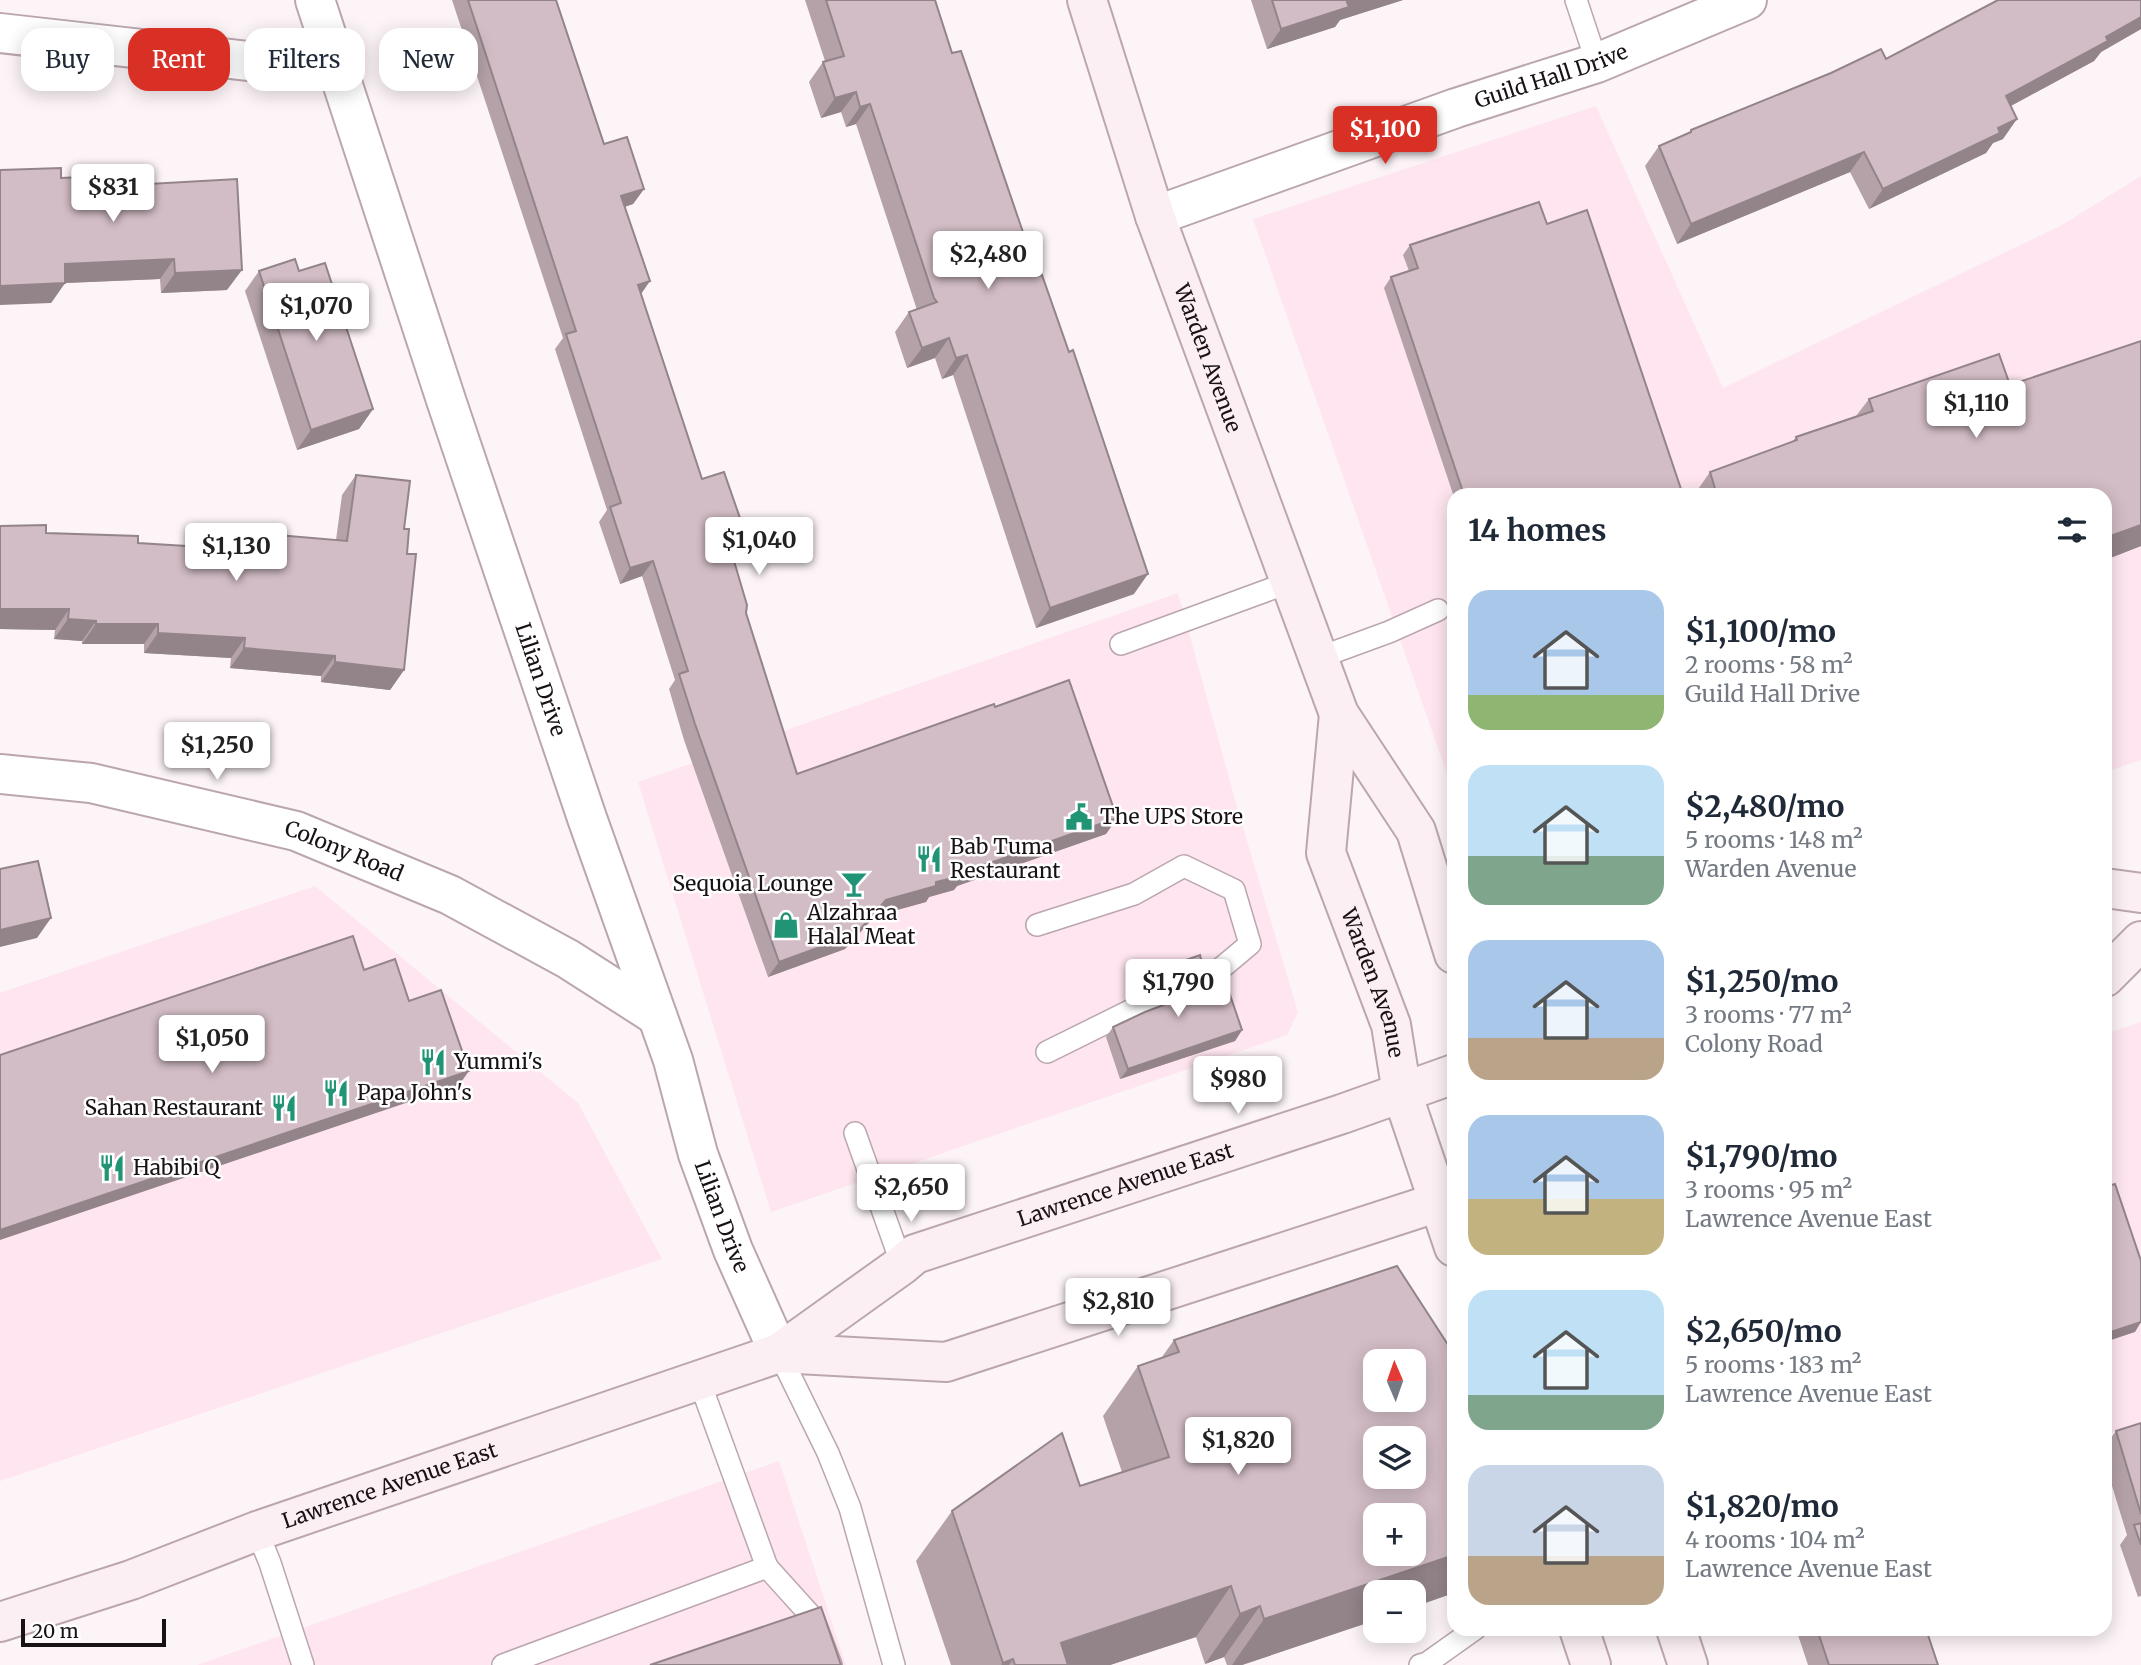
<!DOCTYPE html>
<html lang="en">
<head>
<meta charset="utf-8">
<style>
	:root { --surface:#fff; --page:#f2f2f3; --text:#1f2937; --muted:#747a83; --accent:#d93025 }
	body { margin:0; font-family:Merriweather,serif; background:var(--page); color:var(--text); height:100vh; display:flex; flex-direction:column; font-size:26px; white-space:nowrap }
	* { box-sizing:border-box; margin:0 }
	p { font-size:23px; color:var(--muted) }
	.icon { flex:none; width:38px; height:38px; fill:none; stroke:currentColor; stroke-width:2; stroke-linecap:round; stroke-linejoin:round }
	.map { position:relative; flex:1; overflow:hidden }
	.drawer { position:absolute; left:1447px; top:488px; width:665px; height:1148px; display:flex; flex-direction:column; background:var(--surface); border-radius:21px; box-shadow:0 4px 18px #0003 }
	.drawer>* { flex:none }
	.guide { position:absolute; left:21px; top:28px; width:665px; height:63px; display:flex; gap:14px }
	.needle { width:46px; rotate:358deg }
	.tools { position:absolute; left:1363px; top:1349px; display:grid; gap:14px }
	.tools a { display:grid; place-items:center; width:63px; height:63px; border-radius:14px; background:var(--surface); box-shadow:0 4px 18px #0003; font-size:35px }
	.scale { position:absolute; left:21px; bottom:18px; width:145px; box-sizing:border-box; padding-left:7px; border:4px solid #191215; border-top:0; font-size:19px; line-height:24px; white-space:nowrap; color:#191215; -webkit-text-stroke:5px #fff; paint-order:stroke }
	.price { position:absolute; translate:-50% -60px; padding:0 16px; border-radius:7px; background:#fff; color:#222; font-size:23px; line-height:46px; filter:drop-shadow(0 2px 4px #0008) }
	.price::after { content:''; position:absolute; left:50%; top:42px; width:21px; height:16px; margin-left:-10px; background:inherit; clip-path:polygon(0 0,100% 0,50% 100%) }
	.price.on { background:var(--accent); color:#fff }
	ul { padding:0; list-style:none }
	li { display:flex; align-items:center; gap:21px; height:175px; padding:0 21px }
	li span { display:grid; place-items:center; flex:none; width:196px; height:140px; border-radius:21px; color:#555 }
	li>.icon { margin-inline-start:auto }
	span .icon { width:84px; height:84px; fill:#fffc; stroke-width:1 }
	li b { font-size:30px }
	h2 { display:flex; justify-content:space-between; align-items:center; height:84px; padding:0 21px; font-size:30px }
	.pill { padding:0 24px; border-radius:21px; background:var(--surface); box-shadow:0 4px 18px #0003; font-size:24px; line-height:63px }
	.pill.on { background:var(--accent); color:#fff }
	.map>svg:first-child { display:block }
	.built { fill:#fee5ef }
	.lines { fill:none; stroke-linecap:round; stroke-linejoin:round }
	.service-casing { stroke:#bba6af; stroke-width:24 }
	.minor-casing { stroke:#bba6af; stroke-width:42 }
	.secondary-casing { stroke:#bba6af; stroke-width:42 }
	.service { stroke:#fff; stroke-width:21 }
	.minor { stroke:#fff; stroke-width:38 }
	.secondary { stroke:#fbeff4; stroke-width:38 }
	.wall { fill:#b5a2a9 }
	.shaded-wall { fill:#93848a }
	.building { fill:#d2bcc5; stroke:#93848a; stroke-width:2; fill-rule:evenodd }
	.labels { text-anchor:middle; stroke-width:5; stroke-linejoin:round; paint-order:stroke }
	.street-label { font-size:21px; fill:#191215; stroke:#fff }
	.poi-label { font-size:21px; fill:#191215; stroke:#fff; text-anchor:start }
</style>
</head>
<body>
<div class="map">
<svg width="2141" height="1665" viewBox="0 0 2141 1665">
	<rect width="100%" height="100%" fill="#fdf4f8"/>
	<!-- built -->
	<g class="built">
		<polygon points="1596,106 1723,388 2062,225 2141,176 2141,760 2105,772 2105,495 1454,495 1454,794 1253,219"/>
		<polygon points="1178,593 1239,814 1298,1012 1287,1035 771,1212 638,782"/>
		<polygon points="315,886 578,1103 662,1259 0,1481 0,993"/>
		<polygon points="2141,1022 2141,1423 2105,1434 2105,1034"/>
		<polygon points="779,1461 846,1665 197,1665"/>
	</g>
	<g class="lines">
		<defs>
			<g id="service">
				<polyline points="1576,0 1597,63"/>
				<polyline points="1121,644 1290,582"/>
				<polyline points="1318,658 1389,632 1438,610"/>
				<polyline points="1037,925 1134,894 1184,866 1234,890 1250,944 1213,975 1198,982"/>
				<polyline points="1047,1052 1154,999"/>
				<polyline points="855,1133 902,1265"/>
				<polyline points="779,1353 828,1453 850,1508 894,1665"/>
				<polyline points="257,1531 270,1563 303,1665"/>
				<polyline points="767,1567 813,1618 831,1665"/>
				<polyline points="503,1665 767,1567 699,1380"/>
				<polyline points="1420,1665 1427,1663 1475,1629"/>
			</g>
			<g id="minor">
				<path id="s1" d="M 315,0 L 447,403 L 587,818 L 673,1060 L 698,1154 L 733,1250 L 779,1353"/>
				<polyline points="0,33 337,71"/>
				<path id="s2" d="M 1155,216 L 1456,108 L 1597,63 L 1747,0"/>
				<path id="s3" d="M 0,774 L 91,783 L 296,831 L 450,895 L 568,959 L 657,1016"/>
			</g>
			<g id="secondary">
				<path id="s4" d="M 1087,0 L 1155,216 L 1339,714 L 1416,831 L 1454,954"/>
				<path id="s5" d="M 1339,714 L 1326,853 L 1391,1025 L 1402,1093 L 1454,1247"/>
				<polyline points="2105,888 2141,893"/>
				<polyline points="2105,977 2141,941"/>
				<polyline points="779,1353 946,1362 1454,1197"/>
				<path id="s6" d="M 0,1622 L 131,1580 L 257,1531 L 779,1353 L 902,1265 L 915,1254 L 1342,1114 L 1454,1074"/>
				<polyline points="1579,1629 1591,1665"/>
				<polyline points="1676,1629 1688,1665"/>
			</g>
		</defs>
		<!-- service casing -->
		<use href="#service" class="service-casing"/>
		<!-- minor casing -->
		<use href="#minor" class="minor-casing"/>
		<!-- secondary casing -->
		<use href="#secondary" class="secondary-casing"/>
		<!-- service -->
		<use href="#service" class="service"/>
		<!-- minor -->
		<use href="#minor" class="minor"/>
		<!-- secondary -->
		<use href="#secondary" class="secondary"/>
	</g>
	<!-- wall -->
	<g class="wall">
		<polygon points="452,0 556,0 604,144 644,189 633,204 625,207 641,293 702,479 741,521 730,537 727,538 746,613 797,774 995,707 1117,818 1106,834 957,886 954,890 929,897 926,902 875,916 845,949 768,977 684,740 669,689 675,680 642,576 620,584 599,522 607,510 555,349 563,338"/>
		<polygon points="805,0 935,0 952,53 1134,594 1036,628 953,375 942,379 935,358 907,368 895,332 909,312 917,310 856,124 846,127 841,112 821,118 809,82 823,62 825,61"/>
		<polygon points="1251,0 1403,0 1340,20 1335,27 1267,49"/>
		<polygon points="2141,0 2141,29 2101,52 2094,61 2011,106 2003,139 1993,143 1986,153 1869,209 1850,172 1677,244 1645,166 1659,146 1688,134 1691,130 1886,59"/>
		<polygon points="61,178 149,184 227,290 161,293 160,279 65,283 51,303"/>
		<polygon points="1547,224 1683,495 1454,495 1454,497 1384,288 1391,277 1409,271 1403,255 1410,245"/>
		<polygon points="259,271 299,271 373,409 359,429 297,450 245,291"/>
		<polygon points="2141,341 2141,546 2105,560 2105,495 1694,495 1710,472 1792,442 1796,437 1856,416 1869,399 1999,354 2010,385"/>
		<polygon points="356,475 404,529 407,554 404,670 390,690 321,682 321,676 230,668 231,658 144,653 144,644 82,644 82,641 54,639 55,630 0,629 0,526 46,533 138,543 242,550 254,533 336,540 342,495"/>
		<polygon points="1194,969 1192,971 1194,978 1242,1030 1235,1041 1120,1079 1106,1037 1113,1027 1162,1006 1166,1001 1166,994 1161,988 1150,987 1148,981 1155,971"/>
		<polygon points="1174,1340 1376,1620 1242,1665 1227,1665 1224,1657 1205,1664 1196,1637 1110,1665 951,1665 916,1561 952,1511 1080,1486 1122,1472 1103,1416 1138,1366 1162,1357"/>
		<polygon points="2141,1423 2141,1596 2138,1597 2120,1545 2127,1535 2105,1463 2105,1446 2116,1431"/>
		<polygon points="1796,1629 1926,1629 1938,1665 1808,1665"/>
	</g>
	<!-- shaded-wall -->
	<g class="shaded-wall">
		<polygon points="1354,0 1403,0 1340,20 1335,27 1267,49 1281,29"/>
		<polygon points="2141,17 2141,29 2101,52 2094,61 1992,116 2006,96"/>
		<polygon points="856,92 841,112 821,118 835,98"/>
		<polygon points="870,104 856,124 846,127 860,107"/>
		<polygon points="2017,119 2003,139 1993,143 1986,153 1869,209 1883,189"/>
		<polygon points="1864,152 1850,172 1677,244 1691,224"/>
		<polygon points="644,189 633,204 610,211 621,196"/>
		<polygon points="174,259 160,279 65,283 51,303 0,305 0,286 65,264"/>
		<polygon points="242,270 227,290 161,293 175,273"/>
		<polygon points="650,281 639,297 638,285"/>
		<polygon points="949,338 935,358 907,368 922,348"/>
		<polygon points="967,355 953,375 942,379 956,358"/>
		<polygon points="373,409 359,429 297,450 311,430"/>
		<polygon points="741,521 730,537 713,543 724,527"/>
		<polygon points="2141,525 2141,546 2105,560 2105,538"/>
		<polygon points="653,561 642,576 620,584 630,568"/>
		<polygon points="1148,574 1134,594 1036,628 1050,608"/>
		<polygon points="0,609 69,609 55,630 0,629"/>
		<polygon points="68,619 96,621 82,641 54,639"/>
		<polygon points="96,624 158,624 144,644 82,644"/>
		<polygon points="158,633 245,638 231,658 144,653"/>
		<polygon points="244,648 335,656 321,676 230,668"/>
		<polygon points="335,662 404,670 390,690 321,682"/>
		<polygon points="1117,818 1106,834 957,886 954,890 929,897 926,902 875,916 845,949 768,977 779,962 886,900 964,872"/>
		<polygon points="51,918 37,938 0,947 0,930"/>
		<polygon points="1201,959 1194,969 1188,974 1195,964"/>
		<polygon points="1157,977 1168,978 1161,988 1150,987"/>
		<polygon points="1242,1030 1235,1041 1120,1079 1128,1069"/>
		<polygon points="469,1071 459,1085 0,1240 0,1230"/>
		<polygon points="2141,1322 2135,1332 2105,1342 2105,1334"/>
		<polygon points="1454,1555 1454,1593 1414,1607 1414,1592 1376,1592 1376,1620 1242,1665 1232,1665 1264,1619"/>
		<polygon points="1231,1586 1196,1637 1110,1665 1045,1665 1061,1643"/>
		<polygon points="1260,1606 1224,1657 1205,1664 1240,1614"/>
		<polygon points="1013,1659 1009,1665 1001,1665 1003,1663"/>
	</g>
	<!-- building -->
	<g class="building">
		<polygon points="468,0 556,0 604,144 627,137 644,189 621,196 650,281 638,285 702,479 724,472 741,521 724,527 747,605 746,613 797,774 994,704 995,707 1069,680 1117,818 964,872 965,875 936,882 936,886 886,900 856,934 779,962 695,724 679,674 688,671 653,561 630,568 610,507 621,503 566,334 576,331"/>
		<polygon points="826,0 935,0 952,53 961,51 1038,276 1042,275 1069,352 1073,350 1148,574 1050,608 967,355 956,358 949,338 922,348 909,312 937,302 934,298 870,104 860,107 856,92 835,98 823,62 844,56"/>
		<polygon points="1272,0 1354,0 1347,2 1349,7 1281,29"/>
		<polygon points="1998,0 2141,0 2141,17 2106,37 2108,41 2006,96 2017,119 1998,128 2000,133 1883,189 1864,152 1691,224 1659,146 1691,132 1691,130 1831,73 1881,49 1886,59"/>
		<polygon points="61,168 61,178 148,174 149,184 237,179 242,270 175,273 174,259 65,264 65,283 0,286 0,170"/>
		<polygon points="1539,202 1547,224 1587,210 1683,495 1464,495 1391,277 1418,268 1410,245"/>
		<polygon points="295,259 299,271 325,263 373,409 311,430 259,271"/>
		<polygon points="2141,341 2141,525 2105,538 2105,495 1717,495 1710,472 1797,440 1796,437 1873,411 1869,399 1999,354 2010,385"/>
		<polygon points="356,475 410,481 404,529 409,529 407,554 416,554 404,670 335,662 335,656 244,648 245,638 158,633 158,624 96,624 96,621 68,619 69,609 0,609 0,526 46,525 46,533 138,536 138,543 252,550 254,533 347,541"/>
		<polygon points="38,861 51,918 0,930 0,869"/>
		<polygon points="353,936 364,970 395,959 409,1001 441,990 469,1071 0,1230 0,1055"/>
		<polygon points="1200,955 1201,959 1195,964 1192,970 1194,978 1198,983 1209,984 1229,992 1242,1030 1128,1069 1113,1027 1145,1012 1166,1004 1165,1002 1172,995 1173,984 1168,978 1157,977 1155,971"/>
		<polygon points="2115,1184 2141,1261 2141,1322 2105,1334 2105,1187"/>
		<path d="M 1397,1266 L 1454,1354 L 1454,1555 L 1264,1619 L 1260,1606 L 1240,1614 L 1231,1586 L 1061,1643 L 1068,1665 L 1015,1665 L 1013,1659 L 1003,1663 L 952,1511 L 1062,1433 L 1080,1486 L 1169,1457 L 1138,1366 L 1179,1352 L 1174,1340 ZM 1376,1362 L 1414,1362 L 1414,1400 L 1376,1400 ZM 1376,1438 L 1414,1438 L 1414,1477 L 1376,1477 ZM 1376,1516 L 1414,1516 L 1414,1554 L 1376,1554 Z"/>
		<polygon points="2141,1423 2141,1514 2116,1431"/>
		<polygon points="2141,1523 2141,1545 2134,1525"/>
		<polygon points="821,1607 841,1665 650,1665"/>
		<polygon points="1817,1629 1926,1629 1938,1665 1829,1665"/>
	</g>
	<!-- icons -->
	<defs>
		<symbol id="civic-bare" viewBox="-9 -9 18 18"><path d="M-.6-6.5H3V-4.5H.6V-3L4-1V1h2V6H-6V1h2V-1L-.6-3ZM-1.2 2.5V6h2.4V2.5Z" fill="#229476" stroke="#fff" stroke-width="2.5" paint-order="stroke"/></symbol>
		<symbol id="restaurant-bare" viewBox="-9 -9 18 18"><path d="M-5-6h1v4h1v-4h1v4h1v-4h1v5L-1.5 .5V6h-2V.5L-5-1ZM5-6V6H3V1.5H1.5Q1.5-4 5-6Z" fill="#229476" stroke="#fff" stroke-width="2.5" paint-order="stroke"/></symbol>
		<symbol id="bar-bare" viewBox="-9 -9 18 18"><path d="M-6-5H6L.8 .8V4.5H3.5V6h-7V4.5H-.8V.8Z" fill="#229476" stroke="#fff" stroke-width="2.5" paint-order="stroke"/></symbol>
		<symbol id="shop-bare" viewBox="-9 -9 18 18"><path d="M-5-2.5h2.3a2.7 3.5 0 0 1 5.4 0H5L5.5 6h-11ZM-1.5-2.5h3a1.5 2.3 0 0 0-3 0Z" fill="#229476" stroke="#fff" stroke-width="2.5" paint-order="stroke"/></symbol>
	</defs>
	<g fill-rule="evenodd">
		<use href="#civic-bare" x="1060" y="798" width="38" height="38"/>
		<use href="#restaurant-bare" x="910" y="840" width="38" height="38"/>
		<use href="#bar-bare" x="835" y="865" width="38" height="38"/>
		<use href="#shop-bare" x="767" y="906" width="38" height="38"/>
		<use href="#restaurant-bare" x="414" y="1043" width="38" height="38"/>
		<use href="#restaurant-bare" x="317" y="1074" width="38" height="38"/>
		<use href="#restaurant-bare" x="265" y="1089" width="38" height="38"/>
		<use href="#restaurant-bare" x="93" y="1149" width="38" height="38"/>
	</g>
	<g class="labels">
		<!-- street labels -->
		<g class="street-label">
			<text dy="7" stroke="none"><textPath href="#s2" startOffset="420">Guild Hall Drive</textPath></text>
			<text dy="7" stroke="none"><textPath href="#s4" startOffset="378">Warden Avenue</textPath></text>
			<text dy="7" stroke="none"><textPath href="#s1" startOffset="716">Lilian Drive</textPath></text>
			<text dy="7" stroke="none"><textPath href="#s3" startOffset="354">Colony Road</textPath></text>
			<text dy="7" stroke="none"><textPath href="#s5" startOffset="278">Warden Avenue</textPath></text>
			<text dy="7" stroke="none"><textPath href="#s6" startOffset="1214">Lawrence Avenue East</textPath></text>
			<text dy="7" stroke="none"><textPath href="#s1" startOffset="1283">Lilian Drive</textPath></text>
			<text dy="7" stroke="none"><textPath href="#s6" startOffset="413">Lawrence Avenue East</textPath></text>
		</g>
		<!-- poi labels -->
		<g class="poi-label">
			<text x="1100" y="824">The UPS Store</text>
			<text x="950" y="854">Bab Tuma<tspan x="950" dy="24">Restaurant</tspan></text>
			<text x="833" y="891" text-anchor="end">Sequoia Lounge</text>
			<text x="807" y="920">Alzahraa<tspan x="807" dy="24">Halal Meat</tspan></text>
			<text x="454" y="1069">Yummi's</text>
			<text x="357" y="1100">Papa John's</text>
			<text x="263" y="1115" text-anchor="end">Sahan Restaurant</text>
			<text x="133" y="1175">Habibi Q</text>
		</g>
	</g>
</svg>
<div class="tools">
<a><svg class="needle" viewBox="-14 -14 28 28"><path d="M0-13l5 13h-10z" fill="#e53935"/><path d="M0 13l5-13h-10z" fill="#747a83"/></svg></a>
<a><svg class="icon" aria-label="layers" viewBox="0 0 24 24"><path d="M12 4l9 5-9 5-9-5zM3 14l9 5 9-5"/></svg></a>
<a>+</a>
<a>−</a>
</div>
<div class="scale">20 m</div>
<b class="price on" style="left:1385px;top:166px">$1,100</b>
<b class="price" style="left:113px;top:224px">$831</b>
<b class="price" style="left:988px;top:291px">$2,480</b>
<b class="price" style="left:316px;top:343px">$1,070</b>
<b class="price" style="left:1976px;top:440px">$1,110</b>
<b class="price" style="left:759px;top:577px">$1,040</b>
<b class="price" style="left:236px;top:583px">$1,130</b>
<b class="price" style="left:217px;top:782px">$1,250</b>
<b class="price" style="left:1178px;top:1019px">$1,790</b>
<b class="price" style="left:212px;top:1075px">$1,050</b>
<b class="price" style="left:1238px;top:1116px">$980</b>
<b class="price" style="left:911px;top:1224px">$2,650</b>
<b class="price" style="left:1118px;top:1338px">$2,810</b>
<b class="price" style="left:1238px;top:1477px">$1,820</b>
<div class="guide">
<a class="pill">Buy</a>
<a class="pill on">Rent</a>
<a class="pill">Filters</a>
<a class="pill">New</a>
</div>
<section class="drawer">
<h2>14 homes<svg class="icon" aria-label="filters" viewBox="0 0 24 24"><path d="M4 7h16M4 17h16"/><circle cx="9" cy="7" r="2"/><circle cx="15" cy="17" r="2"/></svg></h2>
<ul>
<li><span style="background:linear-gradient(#a9c7e8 75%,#8fb573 0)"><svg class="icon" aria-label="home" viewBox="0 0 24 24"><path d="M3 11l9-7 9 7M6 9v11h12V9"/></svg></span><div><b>$1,100/mo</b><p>2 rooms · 58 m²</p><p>Guild Hall Drive</p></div></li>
<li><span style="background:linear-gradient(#bfe0f5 65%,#7fa58c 0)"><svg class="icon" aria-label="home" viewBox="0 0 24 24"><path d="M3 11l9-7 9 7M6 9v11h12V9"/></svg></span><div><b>$2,480/mo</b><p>5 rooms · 148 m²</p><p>Warden Avenue</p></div></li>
<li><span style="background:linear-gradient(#a9c7e8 70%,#b9a48a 0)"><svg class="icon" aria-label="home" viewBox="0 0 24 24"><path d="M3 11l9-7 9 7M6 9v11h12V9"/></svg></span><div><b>$1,250/mo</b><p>3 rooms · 77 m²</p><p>Colony Road</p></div></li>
<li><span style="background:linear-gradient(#a9c7e8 60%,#c2b280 0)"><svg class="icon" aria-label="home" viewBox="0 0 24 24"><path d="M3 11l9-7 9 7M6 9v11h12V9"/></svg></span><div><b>$1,790/mo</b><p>3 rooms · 95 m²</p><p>Lawrence Avenue East</p></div></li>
<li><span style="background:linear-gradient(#bfe0f5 75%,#7fa58c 0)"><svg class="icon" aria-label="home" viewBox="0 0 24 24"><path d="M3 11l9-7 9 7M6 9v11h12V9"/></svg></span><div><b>$2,650/mo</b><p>5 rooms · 183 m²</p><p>Lawrence Avenue East</p></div></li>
<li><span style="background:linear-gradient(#c9d6e8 65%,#b9a48a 0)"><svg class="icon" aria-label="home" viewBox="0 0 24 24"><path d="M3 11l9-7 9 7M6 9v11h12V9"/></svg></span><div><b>$1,820/mo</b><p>4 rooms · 104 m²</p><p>Lawrence Avenue East</p></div></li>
</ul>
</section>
</div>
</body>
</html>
